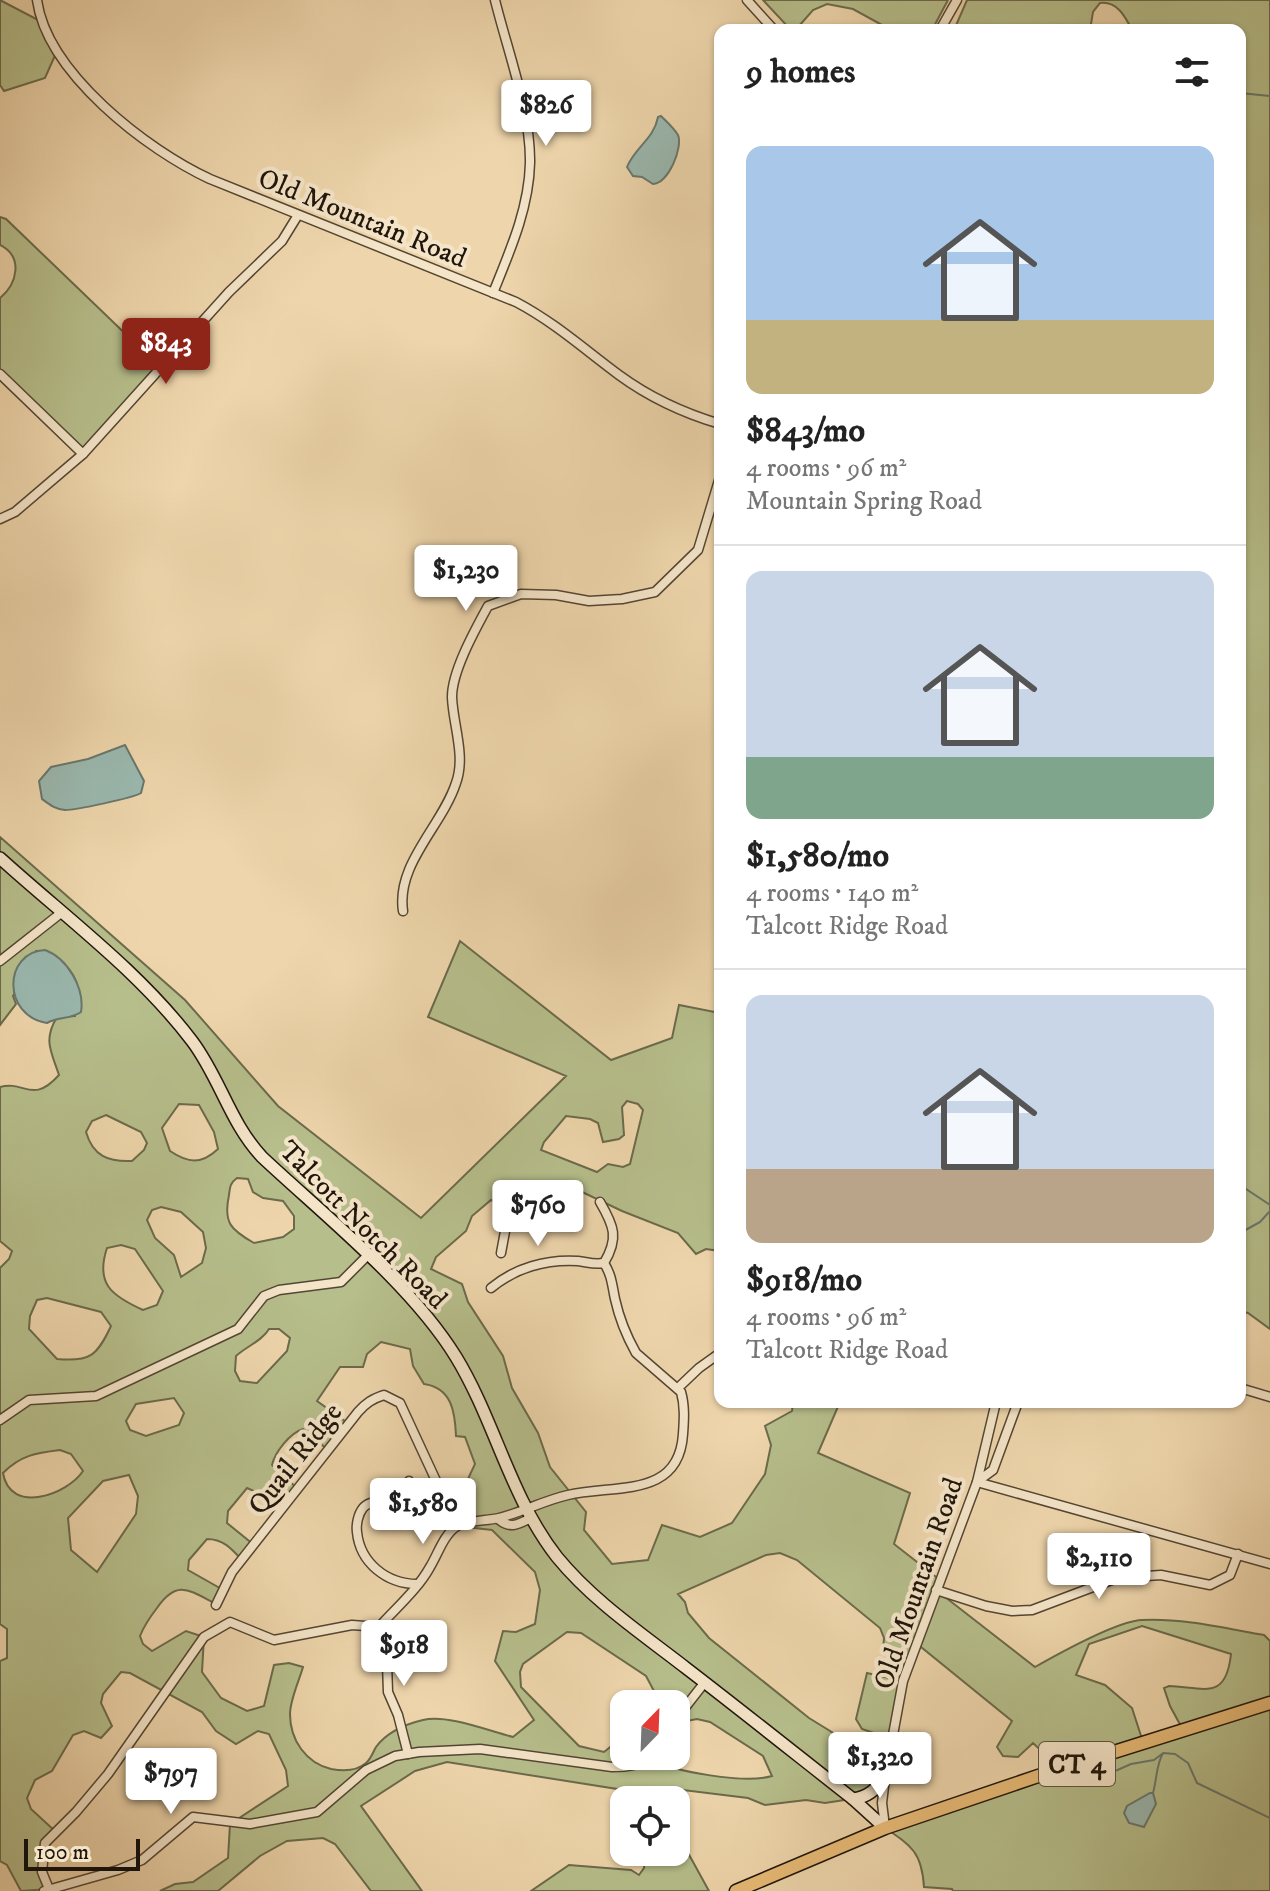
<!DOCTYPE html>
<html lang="en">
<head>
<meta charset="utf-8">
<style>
	:root { --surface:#fff; --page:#f2f2f2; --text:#222; --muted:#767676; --line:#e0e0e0; --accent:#8f2418 }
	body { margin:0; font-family:"IM FELL DW Pica",serif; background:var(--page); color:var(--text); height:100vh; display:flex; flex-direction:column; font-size:30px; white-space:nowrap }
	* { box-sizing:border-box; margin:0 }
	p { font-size:26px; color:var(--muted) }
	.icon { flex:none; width:44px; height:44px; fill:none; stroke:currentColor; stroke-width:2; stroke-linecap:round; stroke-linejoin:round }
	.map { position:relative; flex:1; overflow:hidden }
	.drawer { position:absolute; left:714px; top:24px; width:532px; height:1384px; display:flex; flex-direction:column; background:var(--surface); border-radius:16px; box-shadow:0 2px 6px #0004 }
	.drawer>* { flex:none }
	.needle { width:52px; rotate:23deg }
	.controls { position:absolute; left:610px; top:1690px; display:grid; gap:16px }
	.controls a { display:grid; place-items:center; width:80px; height:80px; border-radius:16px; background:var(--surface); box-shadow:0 2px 6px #0004; font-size:40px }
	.scale { position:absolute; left:24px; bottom:20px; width:116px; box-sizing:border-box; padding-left:8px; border:4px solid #20160b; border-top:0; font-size:22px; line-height:28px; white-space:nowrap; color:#20160b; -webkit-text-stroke:6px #f4e4c8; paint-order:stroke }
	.price { position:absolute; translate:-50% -68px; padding:0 18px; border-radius:8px; background:#fff; color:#222; font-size:26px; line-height:52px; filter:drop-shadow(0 2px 4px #0008) }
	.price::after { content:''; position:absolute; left:50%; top:48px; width:24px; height:18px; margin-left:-12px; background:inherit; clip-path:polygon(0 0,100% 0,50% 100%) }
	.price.current { background:var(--accent); color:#fff }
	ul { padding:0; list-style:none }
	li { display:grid; align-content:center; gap:16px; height:424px; padding:0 32px }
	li+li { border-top:2px solid var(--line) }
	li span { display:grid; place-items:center; height:248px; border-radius:16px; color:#555 }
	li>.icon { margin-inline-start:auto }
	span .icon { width:144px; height:144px; fill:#fffc; stroke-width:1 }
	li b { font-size:34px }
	h2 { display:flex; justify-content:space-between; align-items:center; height:96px; padding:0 32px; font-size:34px }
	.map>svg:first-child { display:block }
	.green { fill:#b6be8b; stroke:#6b6a4b; stroke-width:2; fill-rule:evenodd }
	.water { fill:#9ab8af; stroke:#69776d; stroke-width:2 }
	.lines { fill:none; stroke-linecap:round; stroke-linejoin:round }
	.stream { stroke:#69776d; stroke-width:2 }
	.street-casing { stroke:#544633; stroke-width:11 }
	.secondary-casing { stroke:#20160b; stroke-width:14 }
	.primary-casing { stroke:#20160b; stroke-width:15 }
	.street { stroke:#f4e4c8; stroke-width:8 }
	.secondary { stroke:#f4e4c8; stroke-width:11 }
	.primary { stroke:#e7ba76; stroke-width:12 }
	.labels { text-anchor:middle; stroke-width:8; stroke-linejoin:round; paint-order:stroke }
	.shield { fill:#f4e4c8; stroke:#605444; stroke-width:2 }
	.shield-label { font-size:26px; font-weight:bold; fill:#20160b }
	.street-label { font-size:28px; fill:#20160b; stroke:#f4e4c8 }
</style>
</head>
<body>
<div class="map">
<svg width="1270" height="1891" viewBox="0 0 1270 1891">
	<rect width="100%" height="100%" fill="#eed5ab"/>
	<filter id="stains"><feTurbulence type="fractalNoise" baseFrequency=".0025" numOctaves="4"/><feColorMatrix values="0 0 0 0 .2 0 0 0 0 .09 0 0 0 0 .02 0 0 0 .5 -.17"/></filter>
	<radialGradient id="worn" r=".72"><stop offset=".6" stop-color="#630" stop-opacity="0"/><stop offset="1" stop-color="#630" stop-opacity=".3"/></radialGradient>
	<!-- green -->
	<g class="green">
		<polygon points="0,0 42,22 57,51 45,78 4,91 0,85"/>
		<polygon points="763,0 948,0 932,30 891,30 853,9 827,4 813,10 799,26 789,28"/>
		<path d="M 967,0 L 1270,0 L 1270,1329 L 1248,1313 L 1240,1311 L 1240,30 L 1132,30 C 1125,16 1117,1 1100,3 L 1093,12 L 1090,30 L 954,30 Z"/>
		<path d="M 0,217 L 6,219 L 161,368 L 83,454 L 0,374 L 0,298 C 17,284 24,257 0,245 Z"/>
		<path d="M 0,837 L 185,1000 L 278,1106 L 421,1218 L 566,1076 L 428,1017 L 460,941 L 611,1060 L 672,1038 L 679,1005 L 720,1013 L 720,1251 L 706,1249 L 696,1254 L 678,1233 L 622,1211 L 578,1190 L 553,1187 L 529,1195 L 516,1212 L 491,1200 L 472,1216 L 466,1231 L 436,1257 L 431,1269 L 462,1284 L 468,1302 L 503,1356 L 512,1388 L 538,1433 L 550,1467 L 586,1512 L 584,1530 L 612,1564 L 648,1560 L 662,1525 L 700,1537 L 732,1523 L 765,1474 L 771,1445 L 765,1426 L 792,1411 L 793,1402 L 840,1402 L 818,1453 L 910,1493 L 894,1544 L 940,1580 L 936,1590 L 1035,1667 C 1058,1654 1117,1621 1142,1620 C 1182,1618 1224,1628 1264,1635 L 1270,1641 L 1270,1891 L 953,1891 L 952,1889 L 924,1887 C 922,1853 912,1846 885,1828 L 1060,1768 L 1033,1743 L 1018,1757 L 1003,1756 L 997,1747 L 1012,1721 L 916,1643 L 907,1669 L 883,1650 L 884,1638 L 880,1628 L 797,1560 L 780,1553 L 766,1555 L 678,1594 L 685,1602 L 688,1613 L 709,1638 L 809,1718 L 843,1739 L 875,1791 L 864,1797 L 825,1803 L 806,1800 L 765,1805 L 748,1798 L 675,1789 L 663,1800 L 624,1800 L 624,1805 L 617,1789 L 447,1762 L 415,1771 L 361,1806 L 422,1891 L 371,1891 L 335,1844 L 323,1838 L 287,1841 L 260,1856 L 218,1891 L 160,1891 L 175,1884 L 193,1882 L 228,1858 L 230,1824 L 288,1786 L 286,1770 L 269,1734 L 258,1731 L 236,1744 L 216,1731 L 202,1712 L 130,1673 L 121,1672 L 103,1694 L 101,1703 L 112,1726 L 101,1738 L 84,1731 L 73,1735 L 52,1771 L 35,1780 L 27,1798 L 31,1809 L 56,1832 L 45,1843 L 42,1872 L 49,1889 L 21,1891 L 7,1865 L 0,1861 L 0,1661 L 7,1658 L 7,1629 L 0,1624 L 0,1268 L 9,1259 L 12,1251 L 0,1241 L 0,1087 C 25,1080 32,1105 59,1075 C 51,1051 43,1040 57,1017 L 75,1016 C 76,1008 79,997 78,989 C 76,971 54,950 36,951 L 13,996 L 16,1004 L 0,1025 ZM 627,1101 L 638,1104 L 643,1110 L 630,1164 L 623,1167 L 608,1164 L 597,1172 L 541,1150 L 544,1142 L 566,1116 L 590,1119 L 598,1123 L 603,1142 L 619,1139 L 624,1135 L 622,1107 ZM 179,1104 L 199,1105 L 214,1132 L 218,1149 C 201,1165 188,1163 170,1151 L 162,1128 ZM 106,1115 L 141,1132 L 147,1143 L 144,1150 L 132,1161 C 108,1162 93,1156 86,1132 L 92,1121 ZM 237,1178 L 248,1179 L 253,1192 L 263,1198 L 283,1201 L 294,1216 L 294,1229 L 283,1237 L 254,1243 C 231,1230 223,1223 229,1195 C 230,1187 230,1183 237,1178 ZM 161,1207 L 181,1212 L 203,1232 L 206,1248 L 202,1263 L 181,1277 L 174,1255 L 155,1238 L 147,1220 L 152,1210 ZM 121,1245 L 135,1249 L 163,1291 L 157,1305 L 143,1310 C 112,1296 95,1284 107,1248 ZM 47,1298 L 101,1312 L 111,1326 C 97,1356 90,1362 57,1359 L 29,1329 L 30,1316 L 37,1300 ZM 269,1329 L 279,1329 L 290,1338 L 287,1351 L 257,1383 L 240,1381 L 235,1371 L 236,1356 C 247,1346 262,1341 269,1329 ZM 381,1342 L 410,1349 L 413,1366 L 424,1384 C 452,1388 455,1412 456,1436 L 465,1437 L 475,1464 L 467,1481 L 443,1495 L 457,1526 L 492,1530 L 535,1572 L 540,1590 L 535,1624 L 516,1632 L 503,1631 L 495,1661 L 534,1720 L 513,1737 C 489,1731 447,1714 423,1720 C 406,1724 387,1732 376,1747 C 373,1752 371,1759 366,1763 C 357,1771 342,1771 331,1769 C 306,1763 290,1740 290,1714 C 290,1700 299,1681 303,1667 L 289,1663 L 274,1665 L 264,1706 L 247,1711 L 221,1698 L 202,1672 L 204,1637 L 186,1631 L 152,1651 L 143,1644 L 140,1636 C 144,1626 150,1617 157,1608 C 177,1579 189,1590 216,1604 L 225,1591 L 188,1570 L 189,1560 L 207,1539 C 223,1539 231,1548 242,1560 L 254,1545 L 227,1523 L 228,1511 L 247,1488 L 263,1495 L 279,1513 L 298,1489 L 272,1465 C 275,1452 290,1433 303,1429 L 328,1450 L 349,1424 L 317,1401 L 340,1367 L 363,1367 L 367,1354 ZM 174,1398 L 184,1413 L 179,1425 L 146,1436 L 130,1430 L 126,1421 L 136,1404 ZM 60,1450 L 71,1454 L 83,1471 C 67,1495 10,1515 3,1473 C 21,1455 36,1453 60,1450 ZM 129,1475 L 138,1496 L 136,1514 L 97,1572 L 71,1550 L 68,1518 L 103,1481 ZM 1142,1626 L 1231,1654 C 1226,1700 1206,1688 1169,1686 L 1164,1688 L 1170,1706 L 1183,1730 L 1143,1742 L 1132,1708 L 1105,1685 L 1076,1675 L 1089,1644 ZM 567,1632 L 581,1633 L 646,1676 L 654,1691 L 649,1704 L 676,1704 L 676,1719 L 680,1714 L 687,1721 L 697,1719 L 710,1722 L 763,1756 L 772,1776 C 745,1784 675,1772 650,1759 L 651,1756 L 624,1756 L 624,1736 L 604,1752 L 579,1746 L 521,1687 L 520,1672 L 523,1664 Z"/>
		<polygon points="867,1673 903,1681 891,1739 862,1729 856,1719"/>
		<polygon points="676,1831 709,1891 531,1891 569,1865 631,1870 639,1875 644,1868 645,1852 676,1852"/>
	</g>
	<!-- water -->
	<g class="water">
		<path d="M 661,116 C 665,120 674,128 678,135 C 683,147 669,183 653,184 L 642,177 L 633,176 L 627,167 C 635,147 654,139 658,117 Z"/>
		<path d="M 125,745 L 144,781 L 141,793 C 133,798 76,810 65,810 C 55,809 50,805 42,799 L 39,781 L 51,767 L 88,759 Z"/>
		<path d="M 45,950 C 67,958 85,988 81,1012 C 71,1019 58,1017 47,1023 C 2,1016 3,952 45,950 Z"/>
		<polygon points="1150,1793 1153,1793 1156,1804 1144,1827 1129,1823 1124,1813 1127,1806"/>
	</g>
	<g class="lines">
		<!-- stream -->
		<g class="stream">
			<polyline points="1240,93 1270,96"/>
			<polyline points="1240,1185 1270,1205"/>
			<polyline points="1240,1233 1260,1222 1270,1211"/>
			<polyline points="1086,1784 1131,1764 1154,1760 1162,1754"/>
			<path d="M 1153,1793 C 1157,1779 1156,1765 1163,1753 L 1175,1754 L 1188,1763 L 1197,1783 L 1270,1818"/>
		</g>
		<defs>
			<g id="street">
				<path d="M 37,0 C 47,73 147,150 210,179 L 516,302 C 554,322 584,349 619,375 C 649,397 683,413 720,424"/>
				<polyline points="747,0 774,30"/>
				<polyline points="940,30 957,0"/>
				<path d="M 493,293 C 510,251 529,208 530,163 C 531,113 507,49 495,0"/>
				<polyline points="0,374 83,454"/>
				<polyline points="0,519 15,512 83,454 229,292 282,241 298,215"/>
				<path d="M 403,911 C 396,864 442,826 456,783 C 466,756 453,725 452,697 C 452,671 475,630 488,606 L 521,594 L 556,595 L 589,601 L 622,599 L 655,592 L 698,550 L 720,477"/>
				<polyline points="0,961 61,913"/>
				<path d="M 600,1202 C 614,1226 619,1238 604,1263"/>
				<polyline points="501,1253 506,1226"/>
				<path d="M 491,1288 C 515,1268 546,1259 578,1261 C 587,1262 594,1265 604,1263"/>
				<polyline points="679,1387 699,1368 720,1353"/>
				<polyline points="1240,1388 1270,1397"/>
				<polyline points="0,1420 29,1400 96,1396 238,1329 264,1296 279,1290 341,1282 367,1256"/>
				<path d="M 409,1481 C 404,1487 400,1495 392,1498 C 383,1502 369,1500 363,1508 C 358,1514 356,1525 357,1532 C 360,1563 387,1584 417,1584"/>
				<polyline points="978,1481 993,1470 1018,1402"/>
				<polyline points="977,1482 1270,1564"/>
				<path d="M 498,1519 C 510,1529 517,1525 531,1518"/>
				<polyline points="936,1590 986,1606 1012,1611 1032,1610 1117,1578 1161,1575 1210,1585 1230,1575 1238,1554"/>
				<path d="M 216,1605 L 232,1572 L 358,1412 C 366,1403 372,1399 384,1395 L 400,1403 L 457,1526"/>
				<path d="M 379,1627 C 396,1608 418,1589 430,1567 C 438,1554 444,1534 457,1526 C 468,1520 487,1521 499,1518 C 523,1512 545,1500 568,1495 C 615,1484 679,1499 683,1434 C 684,1420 685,1406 681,1392 L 636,1353 C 627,1337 619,1317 615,1299 C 612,1285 612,1276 604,1263"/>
				<polyline points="379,1627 387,1663 388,1692 398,1715 408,1754"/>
				<polyline points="676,1719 705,1682"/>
				<polyline points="885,1827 882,1803 885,1778 903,1681 977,1482 996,1402"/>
				<polyline points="49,1889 42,1872 45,1843 76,1812 108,1774 204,1637 230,1622 274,1640 352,1625 379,1627"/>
				<path d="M 44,1891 L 118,1870 L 142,1860 L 193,1817 L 250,1824 L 317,1812 L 366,1770 L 395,1756 L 419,1752 L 480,1749 L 612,1767 C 627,1767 639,1766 651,1756"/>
			</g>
			<g id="secondary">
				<path d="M 0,858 C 65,917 139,971 192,1041 C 220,1078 230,1123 262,1157 C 325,1216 411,1284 456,1357 C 495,1421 510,1497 557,1557 C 593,1601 641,1633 686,1668 C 742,1711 797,1755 853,1799 L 885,1828"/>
				<path d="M 853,1799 C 868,1797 875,1790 885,1778"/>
			</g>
			<polyline id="primary" points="736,1891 885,1828 1044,1774 1270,1703"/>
		</defs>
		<!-- street casing -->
		<use href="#street" class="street-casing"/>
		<!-- secondary casing -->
		<use href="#secondary" class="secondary-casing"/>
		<!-- primary casing -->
		<use href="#primary" class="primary-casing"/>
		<!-- street -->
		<use href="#street" class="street"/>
		<!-- secondary -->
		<use href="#secondary" class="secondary"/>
		<!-- primary -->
		<use href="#primary" class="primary"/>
	</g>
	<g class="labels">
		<!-- shield labels -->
		<rect class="shield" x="1039" y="1742" width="76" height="44" rx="6"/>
		<g class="shield-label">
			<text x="1077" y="1773">CT 4</text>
		</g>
		<!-- street labels -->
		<g class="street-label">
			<text transform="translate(363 217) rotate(22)" y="10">Old Mountain Road</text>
			<text transform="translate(364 1224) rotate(45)" y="10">Talcott Notch Road</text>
			<text transform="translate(294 1458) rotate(-52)" y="10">Quail Ridge</text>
			<text transform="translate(917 1583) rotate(-71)" y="10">Old Mountain Road</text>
		</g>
	</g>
	<rect width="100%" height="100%" filter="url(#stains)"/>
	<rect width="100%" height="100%" fill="url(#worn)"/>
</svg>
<div class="controls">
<a><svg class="needle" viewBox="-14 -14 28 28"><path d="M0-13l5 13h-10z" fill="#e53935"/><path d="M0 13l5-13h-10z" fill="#767676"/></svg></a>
<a><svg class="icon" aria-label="locate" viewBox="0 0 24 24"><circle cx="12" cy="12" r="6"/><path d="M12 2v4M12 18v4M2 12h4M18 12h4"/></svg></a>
</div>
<div class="scale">100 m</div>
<b class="price" style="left:546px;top:148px">$826</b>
<b class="price current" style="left:166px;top:386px">$843</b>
<b class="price" style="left:466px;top:613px">$1,230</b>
<b class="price" style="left:538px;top:1248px">$760</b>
<b class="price" style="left:423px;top:1546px">$1,580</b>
<b class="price" style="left:1099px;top:1601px">$2,110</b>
<b class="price" style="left:404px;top:1688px">$918</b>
<b class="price" style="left:880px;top:1800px">$1,320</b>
<b class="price" style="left:171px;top:1816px">$797</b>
<section class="drawer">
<h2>9 homes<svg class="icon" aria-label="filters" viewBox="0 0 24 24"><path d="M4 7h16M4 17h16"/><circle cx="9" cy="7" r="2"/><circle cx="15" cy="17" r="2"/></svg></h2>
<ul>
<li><span style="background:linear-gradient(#a9c7e8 70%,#c2b280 0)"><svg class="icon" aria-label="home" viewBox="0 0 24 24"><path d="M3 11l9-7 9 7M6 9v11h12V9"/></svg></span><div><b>$843/mo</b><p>4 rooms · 96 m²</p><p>Mountain Spring Road</p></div></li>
<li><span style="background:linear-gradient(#c9d6e8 75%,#7fa58c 0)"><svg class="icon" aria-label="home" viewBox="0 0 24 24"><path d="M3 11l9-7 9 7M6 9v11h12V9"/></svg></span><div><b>$1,580/mo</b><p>4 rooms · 140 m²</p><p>Talcott Ridge Road</p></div></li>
<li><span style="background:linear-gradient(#c9d6e8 70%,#b9a48a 0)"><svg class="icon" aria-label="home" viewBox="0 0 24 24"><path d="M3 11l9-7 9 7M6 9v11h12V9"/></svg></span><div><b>$918/mo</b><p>4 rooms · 96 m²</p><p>Talcott Ridge Road</p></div></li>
</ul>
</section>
</div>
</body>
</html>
